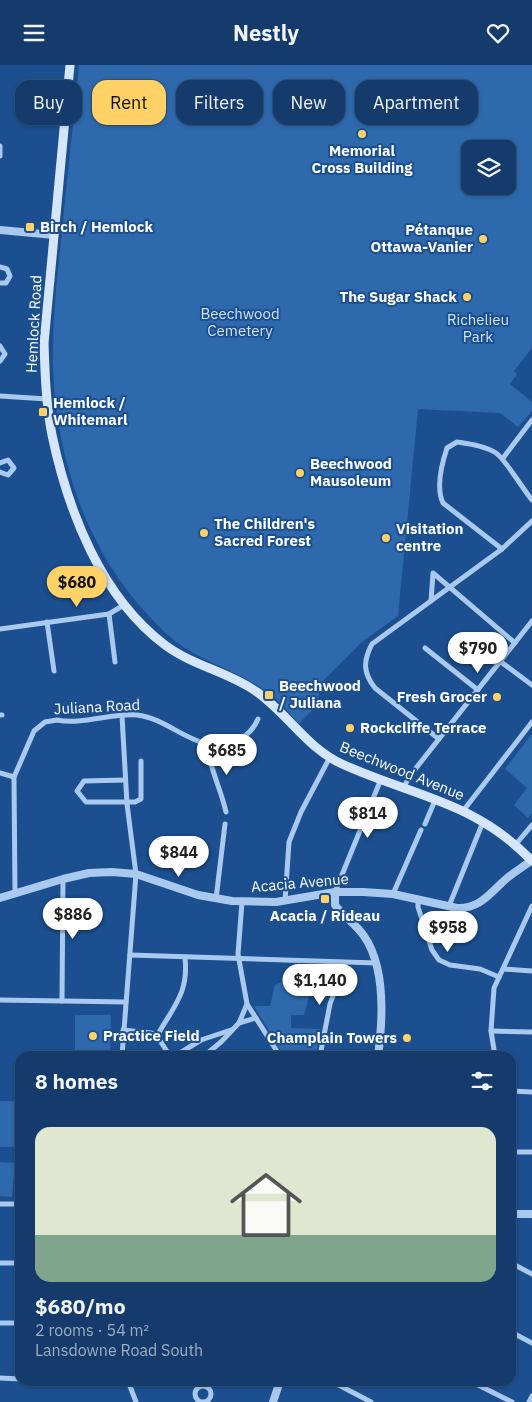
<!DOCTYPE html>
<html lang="en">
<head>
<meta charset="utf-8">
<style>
	:root { --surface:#143b6b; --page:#214673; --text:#f1f3f6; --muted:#9dadc1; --line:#33557e; --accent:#ffd166 }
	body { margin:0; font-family:"IBM Plex Sans",sans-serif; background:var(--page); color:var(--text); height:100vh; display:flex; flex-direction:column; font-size:19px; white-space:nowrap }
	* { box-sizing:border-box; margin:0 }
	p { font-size:16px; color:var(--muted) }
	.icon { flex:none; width:28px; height:28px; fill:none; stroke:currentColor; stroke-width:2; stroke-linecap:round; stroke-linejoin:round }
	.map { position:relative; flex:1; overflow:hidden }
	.drawer { position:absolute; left:15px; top:986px; width:501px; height:335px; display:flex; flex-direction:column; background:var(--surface); border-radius:15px; box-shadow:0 1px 4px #0004,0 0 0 1px var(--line) }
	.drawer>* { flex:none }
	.hud { position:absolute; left:15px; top:15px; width:502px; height:45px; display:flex; gap:10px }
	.fabs { position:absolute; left:461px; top:75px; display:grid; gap:10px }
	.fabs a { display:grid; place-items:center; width:55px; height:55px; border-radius:10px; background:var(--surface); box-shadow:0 1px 4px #0004,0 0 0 1px var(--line); font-size:25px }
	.price { position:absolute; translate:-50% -42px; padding:0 11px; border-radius:18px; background:#fff; color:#222; font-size:16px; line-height:32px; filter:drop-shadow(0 1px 2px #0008) }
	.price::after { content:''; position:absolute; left:50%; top:30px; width:15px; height:11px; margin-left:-8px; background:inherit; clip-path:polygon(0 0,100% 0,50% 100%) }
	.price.on { background:var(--accent); color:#111 }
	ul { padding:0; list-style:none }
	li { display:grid; align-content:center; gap:10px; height:265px; padding:0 20px }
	li span { display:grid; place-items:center; height:155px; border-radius:15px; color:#555 }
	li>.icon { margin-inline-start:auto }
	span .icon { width:90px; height:90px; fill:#fffc; stroke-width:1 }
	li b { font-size:21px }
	h2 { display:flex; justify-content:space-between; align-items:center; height:60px; padding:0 20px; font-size:21px }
	.chip { padding:0 18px; border-radius:15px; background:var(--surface); box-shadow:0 1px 4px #0004,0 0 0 1px var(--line); font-size:18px; line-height:45px }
	.chip.on { background:var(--accent); color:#111 }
	header { display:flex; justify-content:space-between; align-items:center; height:65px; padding:0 20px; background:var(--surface); font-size:22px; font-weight:800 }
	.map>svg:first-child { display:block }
	.green { fill:#2e69ad; fill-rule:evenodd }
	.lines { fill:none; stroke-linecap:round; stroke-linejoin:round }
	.minor { stroke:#a9c9ee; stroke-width:5 }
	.tertiary { stroke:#a9c9ee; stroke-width:8 }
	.secondary { stroke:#d6e6fa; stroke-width:9 }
	.poi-dot { fill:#ffd166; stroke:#1b4f8f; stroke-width:2 }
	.labels { text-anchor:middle; stroke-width:4; stroke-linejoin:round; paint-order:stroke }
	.poi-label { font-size:15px; font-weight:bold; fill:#fff; stroke:#1b4f8f; text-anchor:start }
	.park-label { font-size:15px; fill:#cfe3fa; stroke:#1b4f8f }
	.street-label { font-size:15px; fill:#fff; stroke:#1b4f8f }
</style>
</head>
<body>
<header><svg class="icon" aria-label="menu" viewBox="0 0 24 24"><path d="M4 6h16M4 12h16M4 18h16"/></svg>Nestly<svg class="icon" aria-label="heart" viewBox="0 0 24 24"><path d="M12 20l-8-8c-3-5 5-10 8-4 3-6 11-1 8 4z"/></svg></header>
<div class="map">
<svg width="532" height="1337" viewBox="0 0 532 1337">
	<rect width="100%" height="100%" fill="#1b4f8f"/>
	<!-- green -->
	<g class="green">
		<path d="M 79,0 L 532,0 L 532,283 L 514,306 L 517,309 L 510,319 L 532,337 L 532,346 L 518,362 L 500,348 L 418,344 L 398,551 L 362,577 L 324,615 L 314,643 L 299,659 C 288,647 277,633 263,624 C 238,607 207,598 182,581 C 170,573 158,561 148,550 C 86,484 56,392 53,302 C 52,253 58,204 63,156 C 68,104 74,52 79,0 ZM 470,84 L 508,84 L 508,121 L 470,121 Z"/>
		<polygon points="532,669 532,748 528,753 514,740 527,723 505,704"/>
		<polygon points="281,917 305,919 308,921 309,931 304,950 291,950 291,963 320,964 316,991 284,991 254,941 270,941 275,920"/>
		<polygon points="75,950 111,950 110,991 75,991"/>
		<rect x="0" y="1036" width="20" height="46"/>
		<polygon points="0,1097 15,1098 12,1132 0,1131"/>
	</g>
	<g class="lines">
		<!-- minor -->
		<g class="minor">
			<polyline points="0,81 0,91"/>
			<polyline points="0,202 7,204 10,211 6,218 0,218"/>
			<polyline points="0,281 5,289 0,296"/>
			<polyline points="0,331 47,334"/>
			<polyline points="503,393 532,355"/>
			<polyline points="0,398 8,395 14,403 8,410 0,407"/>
			<path d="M 502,484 L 443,438 C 436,423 442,398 447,383 L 457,377 C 470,379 485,381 496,388 C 505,394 523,424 532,435"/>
			<polyline points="431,536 433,508 515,578"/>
			<polyline points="109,549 115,597"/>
			<polyline points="47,557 54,606"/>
			<polyline points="0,564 109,549 124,540"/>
			<polyline points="425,583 478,625"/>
			<polyline points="501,597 532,620"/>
			<polyline points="0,650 2,650"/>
			<path d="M 439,674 L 375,623 C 363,608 363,596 372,579 L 502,484 L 532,456"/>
			<path d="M 207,679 C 209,702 221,724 226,747"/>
			<polyline points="0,708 14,712"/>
			<polyline points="125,715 84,716 77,726 86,737 135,737 141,734 141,696"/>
			<polyline points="404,722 409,712 532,556"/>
			<polyline points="463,746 532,657"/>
			<polyline points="425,759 436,733"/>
			<polyline points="516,779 532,760"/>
			<polyline points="335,827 381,714"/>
			<path d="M 15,829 L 14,712 L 34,666 L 45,657 L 57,655 C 81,660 112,648 137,650 C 163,653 182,673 207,679 C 228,684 250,673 258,654"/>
			<polyline points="393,829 421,765"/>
			<polyline points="216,834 225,759"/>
			<polyline points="418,835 418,842 432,885 439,895 450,900 480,904 499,912"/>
			<polyline points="285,836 289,777 301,747 330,692"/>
			<polyline points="242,837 238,889 247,939 280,991"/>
			<polyline points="449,841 483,757"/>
			<polyline points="130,890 376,898"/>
			<polyline points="503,904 532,906"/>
			<polyline points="0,935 126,937"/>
			<polyline points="62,936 63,814"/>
			<polyline points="247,939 239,958 256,953"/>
			<polyline points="123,965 151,968 157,971"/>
			<polyline points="491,966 532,967"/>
			<path d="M 157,971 C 173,942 189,928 185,893"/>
			<polyline points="157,971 170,991"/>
			<polyline points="122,991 136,809 127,739 122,651"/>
			<polyline points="175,991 201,975 231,965"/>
			<polyline points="204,991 221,977 239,958"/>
			<polyline points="320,991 330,939 345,898"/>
			<polyline points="495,991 491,966 494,923 532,841"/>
			<polyline points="511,1026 532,1027"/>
			<polyline points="511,1087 532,1087"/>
			<polyline points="0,1139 20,1139"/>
			<polyline points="0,1198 20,1198"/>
			<polyline points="511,1198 532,1209"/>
			<polyline points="0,1258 20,1258"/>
			<polyline points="511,1267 532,1278"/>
			<polyline points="0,1313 20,1314"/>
			<polyline points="128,1316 136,1337"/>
			<polyline points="331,1316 371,1337"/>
			<polyline points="470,1316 512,1337"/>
			<circle cx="203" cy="1329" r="8"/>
			<polyline points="529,1337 532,1331"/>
		</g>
		<!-- tertiary -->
		<g class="tertiary">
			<polyline points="0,165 54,170"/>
			<path d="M 335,827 L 335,840 C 343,851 356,859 364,871 C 386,903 383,954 378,991"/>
			<path d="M 0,833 L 63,814 L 89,808 L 112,807 L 136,809 L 198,830 L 232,836 L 276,837 L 335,827 L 363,827 L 393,829 L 457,843 C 480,844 490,828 506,814 C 514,807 523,802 532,795"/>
			<polyline points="511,1149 532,1149"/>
			<polyline points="273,1337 280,1316"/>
		</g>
		<!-- secondary -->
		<path class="secondary" d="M 70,0 L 44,278 C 45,309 46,340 52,370 C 68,446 101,532 165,580 C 193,601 229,607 257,627 C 288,649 307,683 342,699 C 412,731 475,736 532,796"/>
	</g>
	<!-- markers -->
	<g class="poi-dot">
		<circle cx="362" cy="69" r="5"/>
		<rect x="25" y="157" width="10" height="10" rx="2.5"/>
		<circle cx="483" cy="174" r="5"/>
		<circle cx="467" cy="232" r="5"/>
		<rect x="38" y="342" width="10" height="10" rx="2.5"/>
		<circle cx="300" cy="408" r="5"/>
		<circle cx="204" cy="468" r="5"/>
		<circle cx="386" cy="473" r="5"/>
		<rect x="264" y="625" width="10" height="10" rx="2.5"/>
		<circle cx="497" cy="632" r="5"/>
		<circle cx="350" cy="663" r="5"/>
		<rect x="320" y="829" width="10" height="10" rx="2.5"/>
		<circle cx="93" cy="971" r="5"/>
		<circle cx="407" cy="973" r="5"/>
	</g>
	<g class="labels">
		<!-- poi labels -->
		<g class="poi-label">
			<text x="362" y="91" text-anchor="middle">Memorial<tspan x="362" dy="17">Cross Building</tspan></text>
			<text x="40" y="167">Birch / Hemlock</text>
			<text x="473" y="170" text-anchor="end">Pétanque<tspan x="473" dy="17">Ottawa-Vanier</tspan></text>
			<text x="457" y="237" text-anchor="end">The Sugar Shack</text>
			<text x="53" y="343">Hemlock /<tspan x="53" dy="17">Whitemarl</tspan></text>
			<text x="310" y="404">Beechwood<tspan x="310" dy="17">Mausoleum</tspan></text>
			<text x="214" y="464">The Children's<tspan x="214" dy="17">Sacred Forest</tspan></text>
			<text x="396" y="469">Visitation<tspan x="396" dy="17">centre</tspan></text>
			<text x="279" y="626">Beechwood<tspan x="279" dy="17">/ Juliana</tspan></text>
			<text x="487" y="637" text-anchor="end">Fresh Grocer</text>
			<text x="360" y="668">Rockcliffe Terrace</text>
			<text x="325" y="856" text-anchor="middle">Acacia / Rideau</text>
			<text x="103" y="976">Practice Field</text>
			<text x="397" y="978" text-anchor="end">Champlain Towers</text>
		</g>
		<!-- park labels -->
		<g class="park-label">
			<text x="240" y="254">Beechwood<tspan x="240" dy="17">Cemetery</tspan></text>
			<text x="478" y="260">Richelieu<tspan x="478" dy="17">Park</tspan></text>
		</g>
		<!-- street labels -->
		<g class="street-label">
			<text transform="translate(34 259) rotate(-87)" y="5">Hemlock Road</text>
			<text transform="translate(97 642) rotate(-3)" y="5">Juliana Road</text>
			<text transform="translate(402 706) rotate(22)" y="5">Beechwood Avenue</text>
			<text transform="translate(300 818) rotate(-5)" y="5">Acacia Avenue</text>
		</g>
	</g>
</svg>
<div class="fabs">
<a><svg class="icon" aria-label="layers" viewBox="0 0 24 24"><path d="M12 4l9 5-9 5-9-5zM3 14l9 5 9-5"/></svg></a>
</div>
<b class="price on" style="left:77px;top:543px">$680</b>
<b class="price" style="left:478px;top:609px">$790</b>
<b class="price" style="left:227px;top:711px">$685</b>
<b class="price" style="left:368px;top:774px">$814</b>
<b class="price" style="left:179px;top:813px">$844</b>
<b class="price" style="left:73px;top:875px">$886</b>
<b class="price" style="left:448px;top:888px">$958</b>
<b class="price" style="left:320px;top:941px">$1,140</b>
<div class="hud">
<a class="chip">Buy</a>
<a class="chip on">Rent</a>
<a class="chip">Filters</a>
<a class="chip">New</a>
<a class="chip">Apartment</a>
</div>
<section class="drawer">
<h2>8 homes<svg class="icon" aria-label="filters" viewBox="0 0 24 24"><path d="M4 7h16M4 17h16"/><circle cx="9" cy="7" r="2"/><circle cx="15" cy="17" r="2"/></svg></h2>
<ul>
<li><span style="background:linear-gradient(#dfe7d0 70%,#7fa58c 0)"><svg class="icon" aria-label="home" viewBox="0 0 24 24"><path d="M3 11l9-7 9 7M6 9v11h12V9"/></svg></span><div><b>$680/mo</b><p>2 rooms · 54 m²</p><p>Lansdowne Road South</p></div></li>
</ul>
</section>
</div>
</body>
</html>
